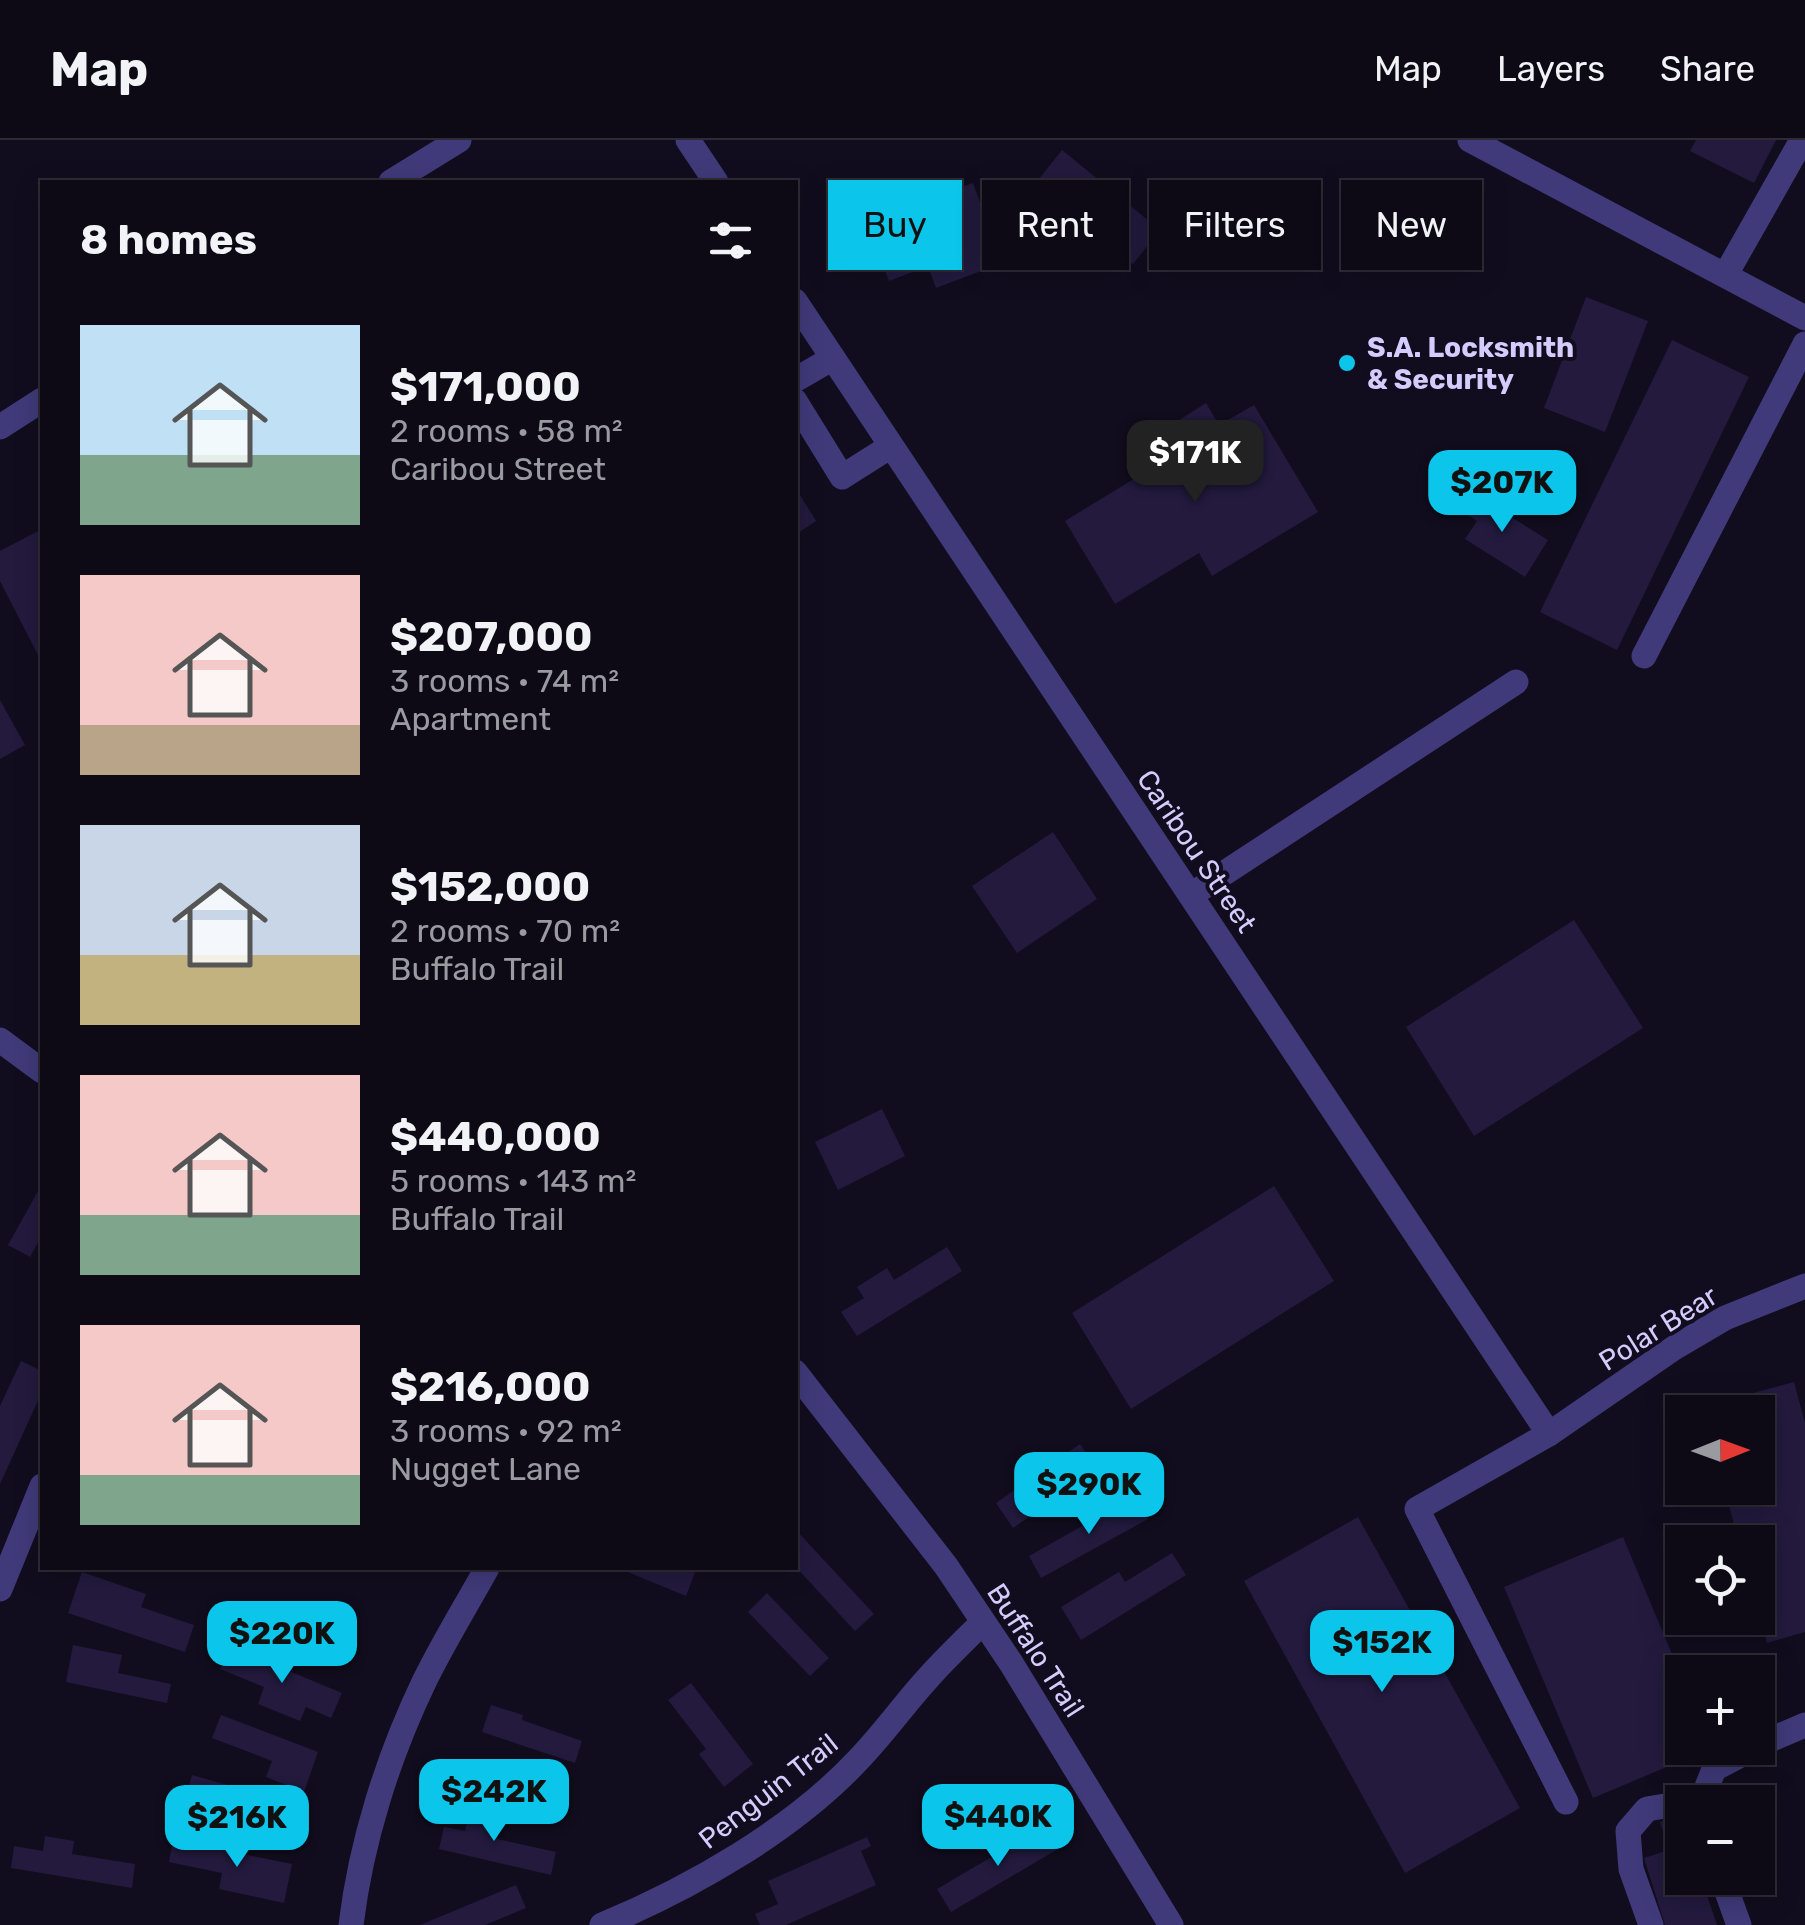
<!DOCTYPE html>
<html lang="en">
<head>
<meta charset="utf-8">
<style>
	:root { --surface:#0d0a16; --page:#16131f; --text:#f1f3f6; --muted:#9a9aa1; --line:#2d2b35; --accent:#0bc5ea }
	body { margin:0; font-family:Rubik,sans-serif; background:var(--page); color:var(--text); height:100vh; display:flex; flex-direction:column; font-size:38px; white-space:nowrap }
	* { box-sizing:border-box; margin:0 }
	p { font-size:32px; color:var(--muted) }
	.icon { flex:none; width:55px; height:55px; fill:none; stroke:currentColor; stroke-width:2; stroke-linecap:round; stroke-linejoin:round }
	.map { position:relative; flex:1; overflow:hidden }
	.details { position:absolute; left:40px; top:40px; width:758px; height:1390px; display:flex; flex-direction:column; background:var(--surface); border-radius:0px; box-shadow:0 5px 25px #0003,0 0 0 2px var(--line) }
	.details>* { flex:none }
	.hud { position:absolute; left:828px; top:40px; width:828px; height:90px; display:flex; gap:20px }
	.needle { width:65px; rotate:89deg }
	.tools { position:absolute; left:1665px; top:1255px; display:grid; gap:20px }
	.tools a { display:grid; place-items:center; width:110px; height:110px; border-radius:0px; background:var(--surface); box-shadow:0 5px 25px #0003,0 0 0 2px var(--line); font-size:50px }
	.price { position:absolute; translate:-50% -85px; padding:0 22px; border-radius:20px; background:var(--accent); color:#111; font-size:32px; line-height:65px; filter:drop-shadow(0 2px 5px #0008) }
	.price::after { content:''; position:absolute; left:50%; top:60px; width:30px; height:22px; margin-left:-15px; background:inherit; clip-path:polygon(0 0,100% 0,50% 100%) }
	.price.on { background:#222; color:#fff }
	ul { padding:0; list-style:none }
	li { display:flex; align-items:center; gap:30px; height:250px; padding:0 40px }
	li span { display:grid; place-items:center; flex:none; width:280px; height:200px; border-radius:0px; color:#555 }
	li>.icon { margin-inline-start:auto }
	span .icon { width:120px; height:120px; fill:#fffc; stroke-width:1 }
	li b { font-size:42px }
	h2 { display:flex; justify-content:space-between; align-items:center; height:120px; padding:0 40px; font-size:42px }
	.chip { padding:0 35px; border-radius:0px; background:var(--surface); box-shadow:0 5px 25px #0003,0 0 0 2px var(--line); font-size:35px; line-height:90px }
	.chip.on { background:var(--accent); color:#111 }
	header { display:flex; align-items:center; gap:60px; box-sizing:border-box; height:140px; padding:0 50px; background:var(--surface); border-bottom:2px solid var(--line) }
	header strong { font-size:48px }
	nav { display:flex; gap:55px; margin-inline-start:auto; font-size:35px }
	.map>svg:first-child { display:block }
	.building { fill:#231a3e }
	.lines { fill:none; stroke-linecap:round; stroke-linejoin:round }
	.minor { stroke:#403a7a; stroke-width:25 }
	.poi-dot { fill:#0bc5ea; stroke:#110d1e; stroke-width:4 }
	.labels { text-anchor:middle; stroke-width:8; stroke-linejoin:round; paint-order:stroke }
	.poi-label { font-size:28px; font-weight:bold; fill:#d4ccfd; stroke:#110d1e; text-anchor:start }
	.street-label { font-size:28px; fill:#d4ccfd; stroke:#110d1e }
</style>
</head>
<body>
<header>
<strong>Map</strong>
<nav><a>Map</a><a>Layers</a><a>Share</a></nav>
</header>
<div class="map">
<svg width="1805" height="1785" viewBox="0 0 1805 1785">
	<rect width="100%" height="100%" fill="#110d1e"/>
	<!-- building -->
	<g class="building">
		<polygon points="1696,0 1776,0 1754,43 1690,11"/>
		<polygon points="1062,10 1160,90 1133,124 1035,44"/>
		<polygon points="973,43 1002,123 936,148 928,126 889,141 867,82"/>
		<polygon points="1586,157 1648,181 1605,292 1544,268"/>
		<polygon points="1672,200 1749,237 1617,510 1540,472"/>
		<polygon points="1206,263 1219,285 1254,265 1318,372 1212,436 1199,413 1115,464 1065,381 1186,307 1173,284"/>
		<polygon points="795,347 816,381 795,395"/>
		<polygon points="1468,350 1548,400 1525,437 1465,399 1477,381 1456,368"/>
		<polygon points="42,389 42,516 39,517 0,441 0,411"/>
		<polygon points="0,560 25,605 0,619"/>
		<polygon points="1053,692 1097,759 1017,813 972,746"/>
		<polygon points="1574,780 1643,888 1474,996 1406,887"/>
		<polygon points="882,969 905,1016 838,1050 815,1002"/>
		<polygon points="42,1044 42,1095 30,1117 8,1105"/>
		<polygon points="1274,1046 1334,1141 1131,1269 1072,1173"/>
		<polygon points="947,1107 962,1131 857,1196 841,1172 864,1158 857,1147 887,1128 894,1140"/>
		<polygon points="21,1221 42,1231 42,1252 0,1344 0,1266"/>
		<polygon points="1794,1242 1805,1283 1805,1492 1767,1503 1758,1470 1758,1402 1739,1402 1724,1348 1758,1348 1758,1272 1731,1272 1727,1260"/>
		<polygon points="1080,1304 1097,1329 1013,1388 996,1363"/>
		<polygon points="1135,1356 1148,1379 1041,1438 1029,1416"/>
		<polygon points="1358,1377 1520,1668 1405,1733 1244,1441"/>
		<polygon points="795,1389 874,1474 855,1491 795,1426"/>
		<polygon points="1623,1397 1682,1538 1682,1608 1712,1608 1593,1658 1504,1447"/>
		<polygon points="1172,1413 1186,1435 1081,1500 1061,1467 1119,1432 1125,1442"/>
		<polygon points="618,1428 689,1428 696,1430 686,1456"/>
		<polygon points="82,1432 146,1454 141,1467 194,1485 185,1512 68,1473"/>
		<polygon points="767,1453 829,1518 810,1536 748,1472"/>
		<polygon points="73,1505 122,1515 118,1533 171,1544 167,1563 66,1542"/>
		<polygon points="229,1506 342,1553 331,1578 306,1567 300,1581 258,1564 264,1547 220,1529"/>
		<polygon points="691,1543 753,1624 724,1647 699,1614 706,1609 668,1560"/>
		<polygon points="491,1565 523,1575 522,1580 582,1601 575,1623 482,1592"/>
		<polygon points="221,1575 318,1612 304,1652 266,1637 272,1621 212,1598"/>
		<polygon points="192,1635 309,1668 302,1694 185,1661"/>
		<polygon points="470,1668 503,1675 497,1699 556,1712 551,1735 439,1709 444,1687 465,1691"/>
		<polygon points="1681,1675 1682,1738 1701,1738 1717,1785 1665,1785 1644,1718 1669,1710 1660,1682"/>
		<polygon points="1044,1686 1058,1709 951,1772 937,1749"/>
		<polygon points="45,1696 74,1701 72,1714 135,1724 132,1748 11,1728 14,1706 43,1711"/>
		<polygon points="867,1697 871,1706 861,1711 876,1745 786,1785 760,1785 755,1774 778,1764 768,1741"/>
		<polygon points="173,1700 292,1724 284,1763 219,1749 222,1733 169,1722"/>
		<polygon points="516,1745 526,1768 485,1785 420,1785"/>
	</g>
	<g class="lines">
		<!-- minor -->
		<g class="minor">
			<polyline points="688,0 716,42"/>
			<polyline points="1470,0 1805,178"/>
			<polyline points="391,42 459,0"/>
			<polyline points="1726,134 1802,0"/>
			<polyline points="795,161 1549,1294"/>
			<polyline points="795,240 833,218"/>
			<polyline points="795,261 842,337 891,306"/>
			<polyline points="0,287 42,260"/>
			<polyline points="1644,516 1805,204"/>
			<polyline points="1191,755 1516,542"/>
			<polyline points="0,900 42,931"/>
			<polyline points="795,1232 946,1426 1011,1523 1171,1785"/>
			<polyline points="0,1449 42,1346"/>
			<polyline points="1758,1605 1805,1585"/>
			<polyline points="1566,1662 1417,1369 1549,1294 1674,1208 1725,1178 1805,1146"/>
			<polyline points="1701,1662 1714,1629 1754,1608"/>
			<polyline points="1722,1738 1739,1785"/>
			<path d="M 351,1785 C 361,1702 388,1617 424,1542 C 443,1503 466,1466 487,1428"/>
			<path d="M 602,1785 C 691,1748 793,1690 859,1619 C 884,1593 905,1563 929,1537 C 946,1518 965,1500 983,1482"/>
			<polyline points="1651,1785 1631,1729 1628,1691 1647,1669 1701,1660"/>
		</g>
	</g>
	<!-- markers -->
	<circle class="poi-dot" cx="1347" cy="223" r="10"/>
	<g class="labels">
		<!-- poi labels -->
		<g class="poi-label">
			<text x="1367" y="217">S.A. Locksmith<tspan x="1367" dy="32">&amp; Security</tspan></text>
		</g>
		<!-- street labels -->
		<g class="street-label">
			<text transform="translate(1197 711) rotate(56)" y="10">Caribou Street</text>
			<text transform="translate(1658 1188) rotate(-32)" y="10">Polar Bear</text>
			<text transform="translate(1036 1510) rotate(57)" y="10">Buffalo Trail</text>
			<text transform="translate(768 1651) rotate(-38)" y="10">Penguin Trail</text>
		</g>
	</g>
</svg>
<div class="tools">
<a><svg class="needle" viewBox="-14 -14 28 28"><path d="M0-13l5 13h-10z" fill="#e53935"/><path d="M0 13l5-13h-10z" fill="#9a9aa1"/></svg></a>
<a><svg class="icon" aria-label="locate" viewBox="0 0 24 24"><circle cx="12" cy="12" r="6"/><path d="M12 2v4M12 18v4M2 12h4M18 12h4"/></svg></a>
<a>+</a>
<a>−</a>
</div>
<b class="price on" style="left:1195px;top:365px">$171K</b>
<b class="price" style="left:1502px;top:395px">$207K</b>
<b class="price" style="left:1089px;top:1397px">$290K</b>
<b class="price" style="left:282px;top:1546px">$220K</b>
<b class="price" style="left:1382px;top:1555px">$152K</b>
<b class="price" style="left:494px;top:1704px">$242K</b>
<b class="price" style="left:998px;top:1729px">$440K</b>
<b class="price" style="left:237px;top:1730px">$216K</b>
<div class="hud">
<a class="chip on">Buy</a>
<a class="chip">Rent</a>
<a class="chip">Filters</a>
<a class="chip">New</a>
</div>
<section class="details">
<h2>8 homes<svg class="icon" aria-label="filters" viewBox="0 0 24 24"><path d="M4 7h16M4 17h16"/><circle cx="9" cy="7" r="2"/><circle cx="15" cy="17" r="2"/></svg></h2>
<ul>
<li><span style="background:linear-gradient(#bfe0f5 65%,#7fa58c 0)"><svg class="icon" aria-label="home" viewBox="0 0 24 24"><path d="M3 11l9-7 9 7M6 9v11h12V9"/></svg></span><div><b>$171,000</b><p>2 rooms · 58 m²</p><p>Caribou Street</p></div></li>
<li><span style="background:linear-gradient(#f6c9c9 75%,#b9a48a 0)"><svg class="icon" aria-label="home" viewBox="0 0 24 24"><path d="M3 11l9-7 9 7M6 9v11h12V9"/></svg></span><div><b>$207,000</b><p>3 rooms · 74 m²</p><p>Apartment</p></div></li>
<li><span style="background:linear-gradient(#c9d6e8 65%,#c2b280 0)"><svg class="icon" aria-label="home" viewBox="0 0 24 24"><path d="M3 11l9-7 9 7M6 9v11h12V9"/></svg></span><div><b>$152,000</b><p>2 rooms · 70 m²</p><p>Buffalo Trail</p></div></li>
<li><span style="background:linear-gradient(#f6c9c9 70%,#7fa58c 0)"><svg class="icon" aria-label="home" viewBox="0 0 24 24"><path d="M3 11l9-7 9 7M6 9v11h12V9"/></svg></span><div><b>$440,000</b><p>5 rooms · 143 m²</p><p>Buffalo Trail</p></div></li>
<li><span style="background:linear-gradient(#f6c9c9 75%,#7fa58c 0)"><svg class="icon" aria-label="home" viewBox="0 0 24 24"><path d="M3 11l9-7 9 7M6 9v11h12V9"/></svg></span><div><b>$216,000</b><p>3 rooms · 92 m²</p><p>Nugget Lane</p></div></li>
</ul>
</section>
</div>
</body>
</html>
